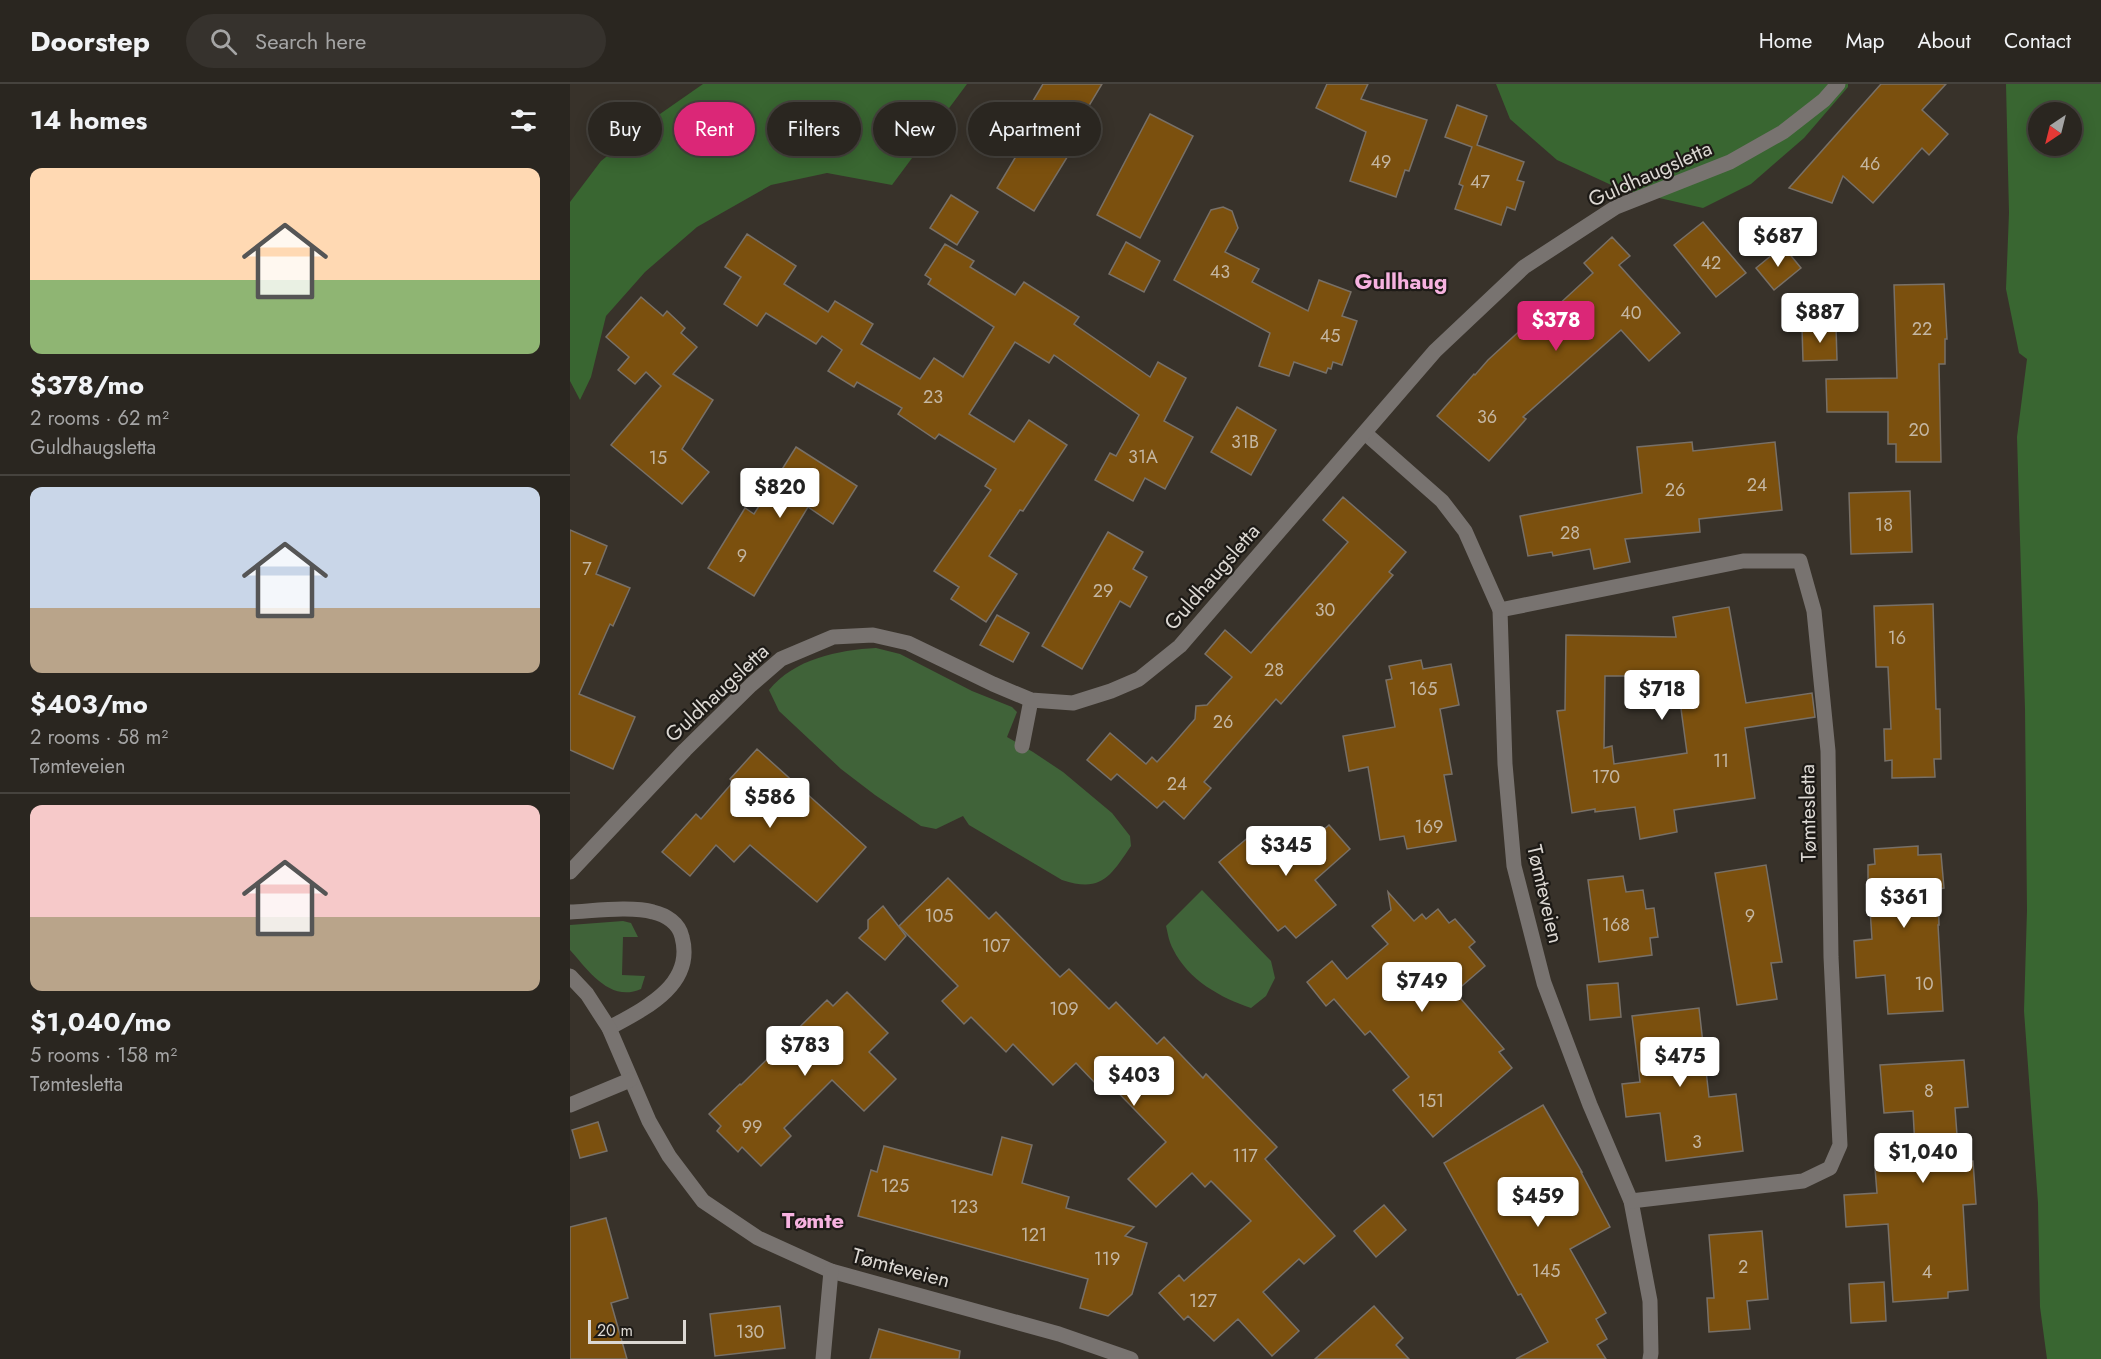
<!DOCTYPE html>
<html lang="en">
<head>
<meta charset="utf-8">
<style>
	:root { --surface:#2a2620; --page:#36322d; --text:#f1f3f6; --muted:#a5a5a5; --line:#46433e; --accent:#db2777 }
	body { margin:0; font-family:Jost,sans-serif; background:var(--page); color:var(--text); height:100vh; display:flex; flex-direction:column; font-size:22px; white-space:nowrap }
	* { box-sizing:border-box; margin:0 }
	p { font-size:20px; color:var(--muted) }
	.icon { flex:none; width:33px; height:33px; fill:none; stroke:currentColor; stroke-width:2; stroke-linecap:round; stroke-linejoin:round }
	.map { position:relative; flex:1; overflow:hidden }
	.side { display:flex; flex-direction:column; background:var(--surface); width:570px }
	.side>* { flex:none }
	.guide { position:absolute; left:18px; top:18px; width:570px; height:54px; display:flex; gap:12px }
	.needle { width:39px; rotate:215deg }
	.controls { position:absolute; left:1458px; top:18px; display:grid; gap:12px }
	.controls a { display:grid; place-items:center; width:54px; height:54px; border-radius:50%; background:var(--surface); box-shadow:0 3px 15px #0003,0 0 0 2px var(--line); font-size:30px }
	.scale { position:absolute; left:18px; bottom:15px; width:98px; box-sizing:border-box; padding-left:6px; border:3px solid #dcd8d3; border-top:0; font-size:16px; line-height:21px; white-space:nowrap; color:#dcd8d3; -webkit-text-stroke:4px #1d1a16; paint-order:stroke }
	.price { position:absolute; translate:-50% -51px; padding:0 14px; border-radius:6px; background:#fff; color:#222; font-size:20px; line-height:39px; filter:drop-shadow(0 2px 3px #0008) }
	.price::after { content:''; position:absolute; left:50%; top:36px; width:18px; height:14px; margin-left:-9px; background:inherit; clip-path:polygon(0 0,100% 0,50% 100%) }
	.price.selected { background:var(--accent); color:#fff }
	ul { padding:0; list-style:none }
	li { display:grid; align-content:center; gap:12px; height:318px; padding:0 30px }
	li+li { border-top:2px solid var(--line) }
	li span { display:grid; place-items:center; height:186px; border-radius:12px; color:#555 }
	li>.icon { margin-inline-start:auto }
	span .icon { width:108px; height:108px; fill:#fffc; stroke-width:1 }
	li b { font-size:26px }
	h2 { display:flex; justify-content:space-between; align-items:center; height:72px; padding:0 30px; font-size:26px }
	.chip { padding:0 21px; border-radius:27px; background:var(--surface); box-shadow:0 3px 15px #0003,0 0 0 2px var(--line); font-size:21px; line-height:54px }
	.chip.selected { background:var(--accent); color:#fff }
	header { display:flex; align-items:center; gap:36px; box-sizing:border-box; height:84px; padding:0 30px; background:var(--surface); border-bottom:2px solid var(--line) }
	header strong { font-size:28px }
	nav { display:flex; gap:33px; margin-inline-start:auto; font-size:21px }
	.search { width:420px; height:54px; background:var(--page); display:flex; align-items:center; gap:15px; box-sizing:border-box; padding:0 21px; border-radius:33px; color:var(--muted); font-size:22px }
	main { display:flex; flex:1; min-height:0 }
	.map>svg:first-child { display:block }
	.green { fill:#406339 }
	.forest { fill:#396631; fill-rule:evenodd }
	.building { fill:#7b500e; stroke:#787067; stroke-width:1.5; fill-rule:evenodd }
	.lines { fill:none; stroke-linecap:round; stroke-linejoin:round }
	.minor { stroke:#787370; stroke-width:15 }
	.labels { text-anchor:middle; stroke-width:4.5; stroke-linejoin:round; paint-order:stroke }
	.number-label { font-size:18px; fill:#c4b6a2 }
	.street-label { font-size:21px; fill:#dcd8d3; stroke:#1d1a16 }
	.neighbourhood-label { font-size:22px; font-weight:bold; fill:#f7b2e0; stroke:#1d1a16 }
</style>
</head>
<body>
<header>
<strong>Doorstep</strong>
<div class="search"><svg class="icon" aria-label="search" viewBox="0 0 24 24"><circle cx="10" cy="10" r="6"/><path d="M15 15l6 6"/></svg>Search here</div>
<nav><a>Home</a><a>Map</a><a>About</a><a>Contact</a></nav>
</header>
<main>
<section class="side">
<h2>14 homes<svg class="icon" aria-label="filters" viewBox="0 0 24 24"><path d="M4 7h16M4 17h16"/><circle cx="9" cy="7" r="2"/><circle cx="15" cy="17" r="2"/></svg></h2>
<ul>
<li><span style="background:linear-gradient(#ffd9b3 60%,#8fb573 0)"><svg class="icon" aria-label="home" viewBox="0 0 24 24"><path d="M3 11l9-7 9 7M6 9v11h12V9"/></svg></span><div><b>$378/mo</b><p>2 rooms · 62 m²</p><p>Guldhaugsletta</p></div></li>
<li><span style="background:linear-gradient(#c9d6e8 65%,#b9a48a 0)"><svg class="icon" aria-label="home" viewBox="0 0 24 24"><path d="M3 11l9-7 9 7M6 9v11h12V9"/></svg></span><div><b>$403/mo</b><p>2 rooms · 58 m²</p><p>Tømteveien</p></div></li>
<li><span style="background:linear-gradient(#f6c9c9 60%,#b9a48a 0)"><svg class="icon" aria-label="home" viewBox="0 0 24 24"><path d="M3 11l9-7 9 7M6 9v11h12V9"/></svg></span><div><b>$1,040/mo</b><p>5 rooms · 158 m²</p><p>Tømtesletta</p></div></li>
</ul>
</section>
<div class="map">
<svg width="1531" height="1275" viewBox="0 0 1531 1275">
	<rect width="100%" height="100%" fill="#38322a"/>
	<!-- green -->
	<g class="green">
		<path d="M 306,564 L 330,570 L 402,607 L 442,623 L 447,628 L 437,653 L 463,668 L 493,688 L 542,729 L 560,752 L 561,762 C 540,793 531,809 492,796 L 399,741 L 393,732 L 366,745 L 351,742 L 305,711 L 271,685 L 209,627 L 199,606 C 224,575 268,566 306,564 Z"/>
		<path d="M 632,806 L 701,877 L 705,894 L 696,912 L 681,924 C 651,914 618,896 603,865 C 599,858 598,850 596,842 Z"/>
		<path d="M 53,837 L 61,839 L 68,853 L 53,853 L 52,891 L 75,892 L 71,905 C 40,919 18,886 0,866 L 0,841 Z"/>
	</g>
	<!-- forest -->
	<g class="forest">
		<polygon points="133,0 397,0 322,101 257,89 201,101 127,143 75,188 36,232 21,293 10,316 0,297 0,118 31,77 90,30"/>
		<polygon points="926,0 1278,0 1278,3 1234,54 1181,100 1133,124 1050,105 987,76 940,35"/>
		<path d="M 1436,0 L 1531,0 L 1531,1275 L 1477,1275 L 1470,1223 L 1468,1119 L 1454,927 L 1457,826 L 1455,625 L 1447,353 L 1457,275 L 1449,269 L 1436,205 L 1439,129 ZM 1468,28 L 1502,28 L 1502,62 L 1468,62 Z"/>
	</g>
	<!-- building -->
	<g class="building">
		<polygon points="473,0 532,0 505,45 512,49 464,127 427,104 448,69 436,62"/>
		<polygon points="757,0 798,0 791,15 857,36 839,87 835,86 826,113 780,97 796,48 746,24"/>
		<polygon points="1311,0 1376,0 1352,26 1378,50 1359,71 1352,64 1303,119 1273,92 1262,119 1219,104"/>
		<polygon points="887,21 917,32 907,61 954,78 947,96 954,98 945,126 937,123 931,141 885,125 893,102 889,100 902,63 875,53"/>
		<polygon points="580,30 623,52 570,154 527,131"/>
		<polygon points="381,111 408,128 387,161 360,144"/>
		<polygon points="653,123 662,127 668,144 655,168 689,185 682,198 738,227 749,196 781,208 772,232 787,237 772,281 763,278 761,285 758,284 756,289 724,278 719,292 689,282 700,249 604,196 641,126"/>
		<polygon points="1133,138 1176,189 1146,213 1104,161"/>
		<polygon points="177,150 226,182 214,200 258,228 265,217 303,240 291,260 350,295 364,274 393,293 424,243 358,200 361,195 355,191 375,160 404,177 400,183 445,211 454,198 509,233 504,240 580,293 588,278 616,294 594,337 623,353 595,405 575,394 563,417 525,396 540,369 546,372 569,331 484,271 479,279 445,258 399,330 444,358 459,336 497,361 453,427 450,426 419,472 447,490 416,538 381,515 389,503 364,487 421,406 415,402 426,385 369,350 365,355 328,330 332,324 287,298 284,303 258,287 272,266 252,252 246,260 196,229 187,242 154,220 171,193 155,183"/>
		<polygon points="1042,153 1060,172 1049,181 1110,249 1079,277 1051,246 953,333 956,335 919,377 867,332 904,290 905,291 918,276 968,230 973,235 1023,189 1014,179"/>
		<polygon points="556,158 590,177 574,208 539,190"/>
		<polygon points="1213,162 1231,184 1204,206 1186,184"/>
		<polygon points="1374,200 1377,255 1375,255 1375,280 1369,280 1371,378 1326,378 1326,360 1318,360 1318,328 1257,328 1256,295 1327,294 1324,201"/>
		<polygon points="71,213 93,232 97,227 115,244 111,249 127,263 103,290 143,316 112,365 139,388 112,420 41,361 91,302 76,288 65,300 48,286 59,273 36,253"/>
		<polygon points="1266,242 1267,276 1233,277 1232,243"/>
		<polygon points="667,323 706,346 681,391 641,368"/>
		<polygon points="1122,358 1123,367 1205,358 1212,426 1129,435 1130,448 1055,455 1060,478 1024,485 1020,465 983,472 982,468 958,472 950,432 1072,409 1067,363"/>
		<polygon points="226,363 287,402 263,440 238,423 184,512 138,484 175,424 184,430"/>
		<polygon points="1340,407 1342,468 1281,470 1279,409"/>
		<polygon points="773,413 836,468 819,488 823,491 711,620 706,615 634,698 641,704 614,735 594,717 587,724 547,690 541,696 517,676 540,649 576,680 582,673 587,678 598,666 625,635 626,622 637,621 662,593 635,570 655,546 681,569 778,458 753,436"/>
		<polygon points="0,446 37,462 26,490 60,504 43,542 40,540 9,610 65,633 43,685 0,666"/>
		<polygon points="538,448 573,468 563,485 577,493 560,523 550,517 512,585 472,562"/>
		<polygon points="1363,520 1366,625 1370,625 1371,675 1364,675 1365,693 1322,694 1322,676 1315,677 1314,645 1321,645 1318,583 1306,583 1304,522"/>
		<path d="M 1159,523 L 1176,619 L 1242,609 L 1245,633 L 1175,644 L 1185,714 L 1104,726 L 1107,748 L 1070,755 L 1065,723 L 1025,728 L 1025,725 L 1002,729 L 987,627 L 995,626 L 996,551 L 1106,553 L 1103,533 ZM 1035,592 L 1091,592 L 1094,613 L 1109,610 L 1117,669 L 1044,680 L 1042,662 L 1034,664 Z"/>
		<polygon points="427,531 459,549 443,578 410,561"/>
		<polygon points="851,576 853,585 881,580 889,621 870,625 882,690 874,691 886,757 837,765 834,752 810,756 798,683 779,687 773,652 825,643 816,596 822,595 819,582"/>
		<polygon points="187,665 296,763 247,818 180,761 164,778 146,761 120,792 92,768 126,730 131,735 163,698 160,695"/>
		<polygon points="759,741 780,765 745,796 766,821 726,854 715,842 708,847 649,778 681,751 685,756 701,743 724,771"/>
		<polygon points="1348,762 1348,771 1371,770 1374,804 1368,805 1369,841 1368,841 1373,927 1318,930 1315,891 1286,894 1284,857 1302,855 1298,794 1298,781 1305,780 1304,765"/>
		<polygon points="1196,781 1212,878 1201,879 1207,915 1167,921 1145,789"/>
		<polygon points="1053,792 1056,808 1073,806 1076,825 1084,824 1088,853 1080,854 1082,871 1029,878 1018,796"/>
		<polygon points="378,794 419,835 426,828 490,893 499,885 539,925 546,918 587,960 594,953 633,994 636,990 707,1063 695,1075 765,1152 734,1180 729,1175 693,1208 729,1247 702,1272 668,1235 644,1257 618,1232 614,1236 589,1209 609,1191 614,1197 681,1137 641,1097 635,1103 622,1089 586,1123 558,1095 596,1058 532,992 525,999 506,979 483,1001 443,960 436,968 401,933 394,940 372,917 388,902 329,842"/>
		<polygon points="818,808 844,837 852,830 856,835 868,825 879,839 885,835 905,858 899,863 915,882 885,908 934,965 929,968 942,984 863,1053 823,1006 839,993 800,947 795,951 764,915 756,922 737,898 762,877 777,895 818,860 802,842 821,826"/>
		<polygon points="313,822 336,852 315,876 289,854 298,845 298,836"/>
		<polygon points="1048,899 1051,933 1020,936 1017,901"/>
		<polygon points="277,908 318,949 299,968 326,995 294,1027 262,996 214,1044 221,1052 191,1082 172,1063 168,1068 147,1047 151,1042 139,1030 170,1000 171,1001 257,916 263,922"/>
		<polygon points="1129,924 1139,1013 1166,1010 1173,1067 1096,1077 1090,1029 1056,1033 1052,1000 1070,998 1062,932"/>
		<polygon points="1394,976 1398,1023 1385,1024 1389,1078 1403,1077 1406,1120 1393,1121 1398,1206 1378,1208 1378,1214 1323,1218 1318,1140 1276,1143 1274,1111 1307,1109 1305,1084 1346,1081 1343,1027 1314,1029 1310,981"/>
		<polygon points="973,1021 1012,1088 1011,1088 1040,1143 1000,1165 1036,1229 1026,1235 1037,1255 1027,1261 1036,1275 946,1275 978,1258 951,1210 948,1211 874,1079"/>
		<polygon points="28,1038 37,1067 10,1074 2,1046"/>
		<polygon points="432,1053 462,1061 452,1099 499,1113 496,1124 564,1143 555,1152 577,1159 562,1210 538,1232 510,1224 518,1195 288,1132 301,1086 307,1088 314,1062 422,1091"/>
		<polygon points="814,1121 836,1146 806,1173 784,1147"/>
		<polygon points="36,1134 58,1214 41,1219 57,1275 0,1275 0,1143"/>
		<polygon points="1192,1147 1198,1215 1177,1217 1180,1245 1139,1248 1137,1214 1144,1214 1139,1151"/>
		<polygon points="1314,1198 1316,1237 1281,1239 1279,1200"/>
		<polygon points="210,1222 215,1264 145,1272 140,1230"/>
		<polygon points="804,1222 833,1254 826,1261 839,1275 745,1275"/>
		<polygon points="309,1245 390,1267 389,1275 300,1275"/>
	</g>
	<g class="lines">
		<!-- minor -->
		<g class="minor">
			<polyline points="795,349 872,417 895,447 930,526 935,680 944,782 974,899 1020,1021 1061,1117 1080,1217 1081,1269 1080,1275"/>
			<polyline points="930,526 1173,477 1230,477 1244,527 1258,667 1261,873 1270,1061 1260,1084 1233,1097 1061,1117"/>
			<polyline points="452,662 461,616"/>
			<polyline points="0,788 115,666 181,601 211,575 263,553 303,551 338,559 423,600 461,616 503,619 541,607 569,595 610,562 865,267 954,183 1046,123 1160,78 1213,48 1254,16 1268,0"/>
			<path d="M 0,828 C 23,827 62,822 83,828 C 96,831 109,839 112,853 C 125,901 74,925 39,944"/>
			<polyline points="0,892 17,910 39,944 79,1037 99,1072 133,1117 188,1154 261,1187 489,1250 561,1275"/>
			<polyline points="0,1021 60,996"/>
			<polyline points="253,1275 261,1187"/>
		</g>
	</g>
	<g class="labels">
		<!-- number labels -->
		<g class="number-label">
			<text x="811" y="84">49</text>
			<text x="1300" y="86">46</text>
			<text x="910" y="104">47</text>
			<text x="1141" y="185">42</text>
			<text x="650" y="194">43</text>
			<text x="1061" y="235">40</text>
			<text x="1352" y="251">22</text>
			<text x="760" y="258">45</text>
			<text x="363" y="319">23</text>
			<text x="917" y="339">36</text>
			<text x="1349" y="352">20</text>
			<text x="675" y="364">31B</text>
			<text x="573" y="379">31A</text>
			<text x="88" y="380">15</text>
			<text x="1187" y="407">24</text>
			<text x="1105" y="412">26</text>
			<text x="1314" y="447">18</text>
			<text x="1000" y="455">28</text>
			<text x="172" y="478">9</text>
			<text x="17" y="491">7</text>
			<text x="533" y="513">29</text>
			<text x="755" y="532">30</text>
			<text x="1327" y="560">16</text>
			<text x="704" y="592">28</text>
			<text x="853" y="611">165</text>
			<text x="653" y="644">26</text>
			<text x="1151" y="683">11</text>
			<text x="1036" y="699">170</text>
			<text x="607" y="706">24</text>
			<text x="859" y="749">169</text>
			<text x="369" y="838">105</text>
			<text x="1180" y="838">9</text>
			<text x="1046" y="847">168</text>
			<text x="426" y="868">107</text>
			<text x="1354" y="906">10</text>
			<text x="494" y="931">109</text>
			<text x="1359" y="1013">8</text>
			<text x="861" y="1023">151</text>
			<text x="182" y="1049">99</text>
			<text x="1127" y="1064">3</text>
			<text x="675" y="1078">117</text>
			<text x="325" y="1108">125</text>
			<text x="394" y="1129">123</text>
			<text x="464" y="1157">121</text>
			<text x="537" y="1181">119</text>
			<text x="1173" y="1189">2</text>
			<text x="976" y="1193">145</text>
			<text x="1357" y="1194">4</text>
			<text x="633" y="1223">127</text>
			<text x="180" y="1254">130</text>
		</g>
		<!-- street labels -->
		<g class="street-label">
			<text transform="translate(1080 90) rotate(-24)" y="7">Guldhaugsletta</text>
			<text transform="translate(642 493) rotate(-49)" y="7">Guldhaugsletta</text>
			<text transform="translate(147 609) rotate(-43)" y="7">Guldhaugsletta</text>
			<text transform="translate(1238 729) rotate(-91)" y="7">Tømtesletta</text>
			<text transform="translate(975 810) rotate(77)" y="7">Tømteveien</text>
			<text transform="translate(331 1184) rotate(15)" y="7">Tømteveien</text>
		</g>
		<!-- neighbourhood labels -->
		<g class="neighbourhood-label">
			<text x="831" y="205">Gullhaug</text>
			<text x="243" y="1144">Tømte</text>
		</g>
	</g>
</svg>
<div class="controls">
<a><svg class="needle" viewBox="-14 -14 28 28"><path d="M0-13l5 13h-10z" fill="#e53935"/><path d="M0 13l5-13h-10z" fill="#a5a5a5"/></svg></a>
</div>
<div class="scale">20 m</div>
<b class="price" style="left:1208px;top:184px">$687</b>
<b class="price" style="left:1250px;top:260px">$887</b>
<b class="price selected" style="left:986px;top:268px">$378</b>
<b class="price" style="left:210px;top:435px">$820</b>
<b class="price" style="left:1092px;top:637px">$718</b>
<b class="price" style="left:200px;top:745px">$586</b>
<b class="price" style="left:716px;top:793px">$345</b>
<b class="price" style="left:1334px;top:845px">$361</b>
<b class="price" style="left:852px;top:929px">$749</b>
<b class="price" style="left:235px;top:993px">$783</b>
<b class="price" style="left:1110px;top:1004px">$475</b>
<b class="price" style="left:564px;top:1023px">$403</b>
<b class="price" style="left:1353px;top:1100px">$1,040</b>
<b class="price" style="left:968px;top:1144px">$459</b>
<div class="guide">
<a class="chip">Buy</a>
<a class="chip selected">Rent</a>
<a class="chip">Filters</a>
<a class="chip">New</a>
<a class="chip">Apartment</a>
</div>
</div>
</main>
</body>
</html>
